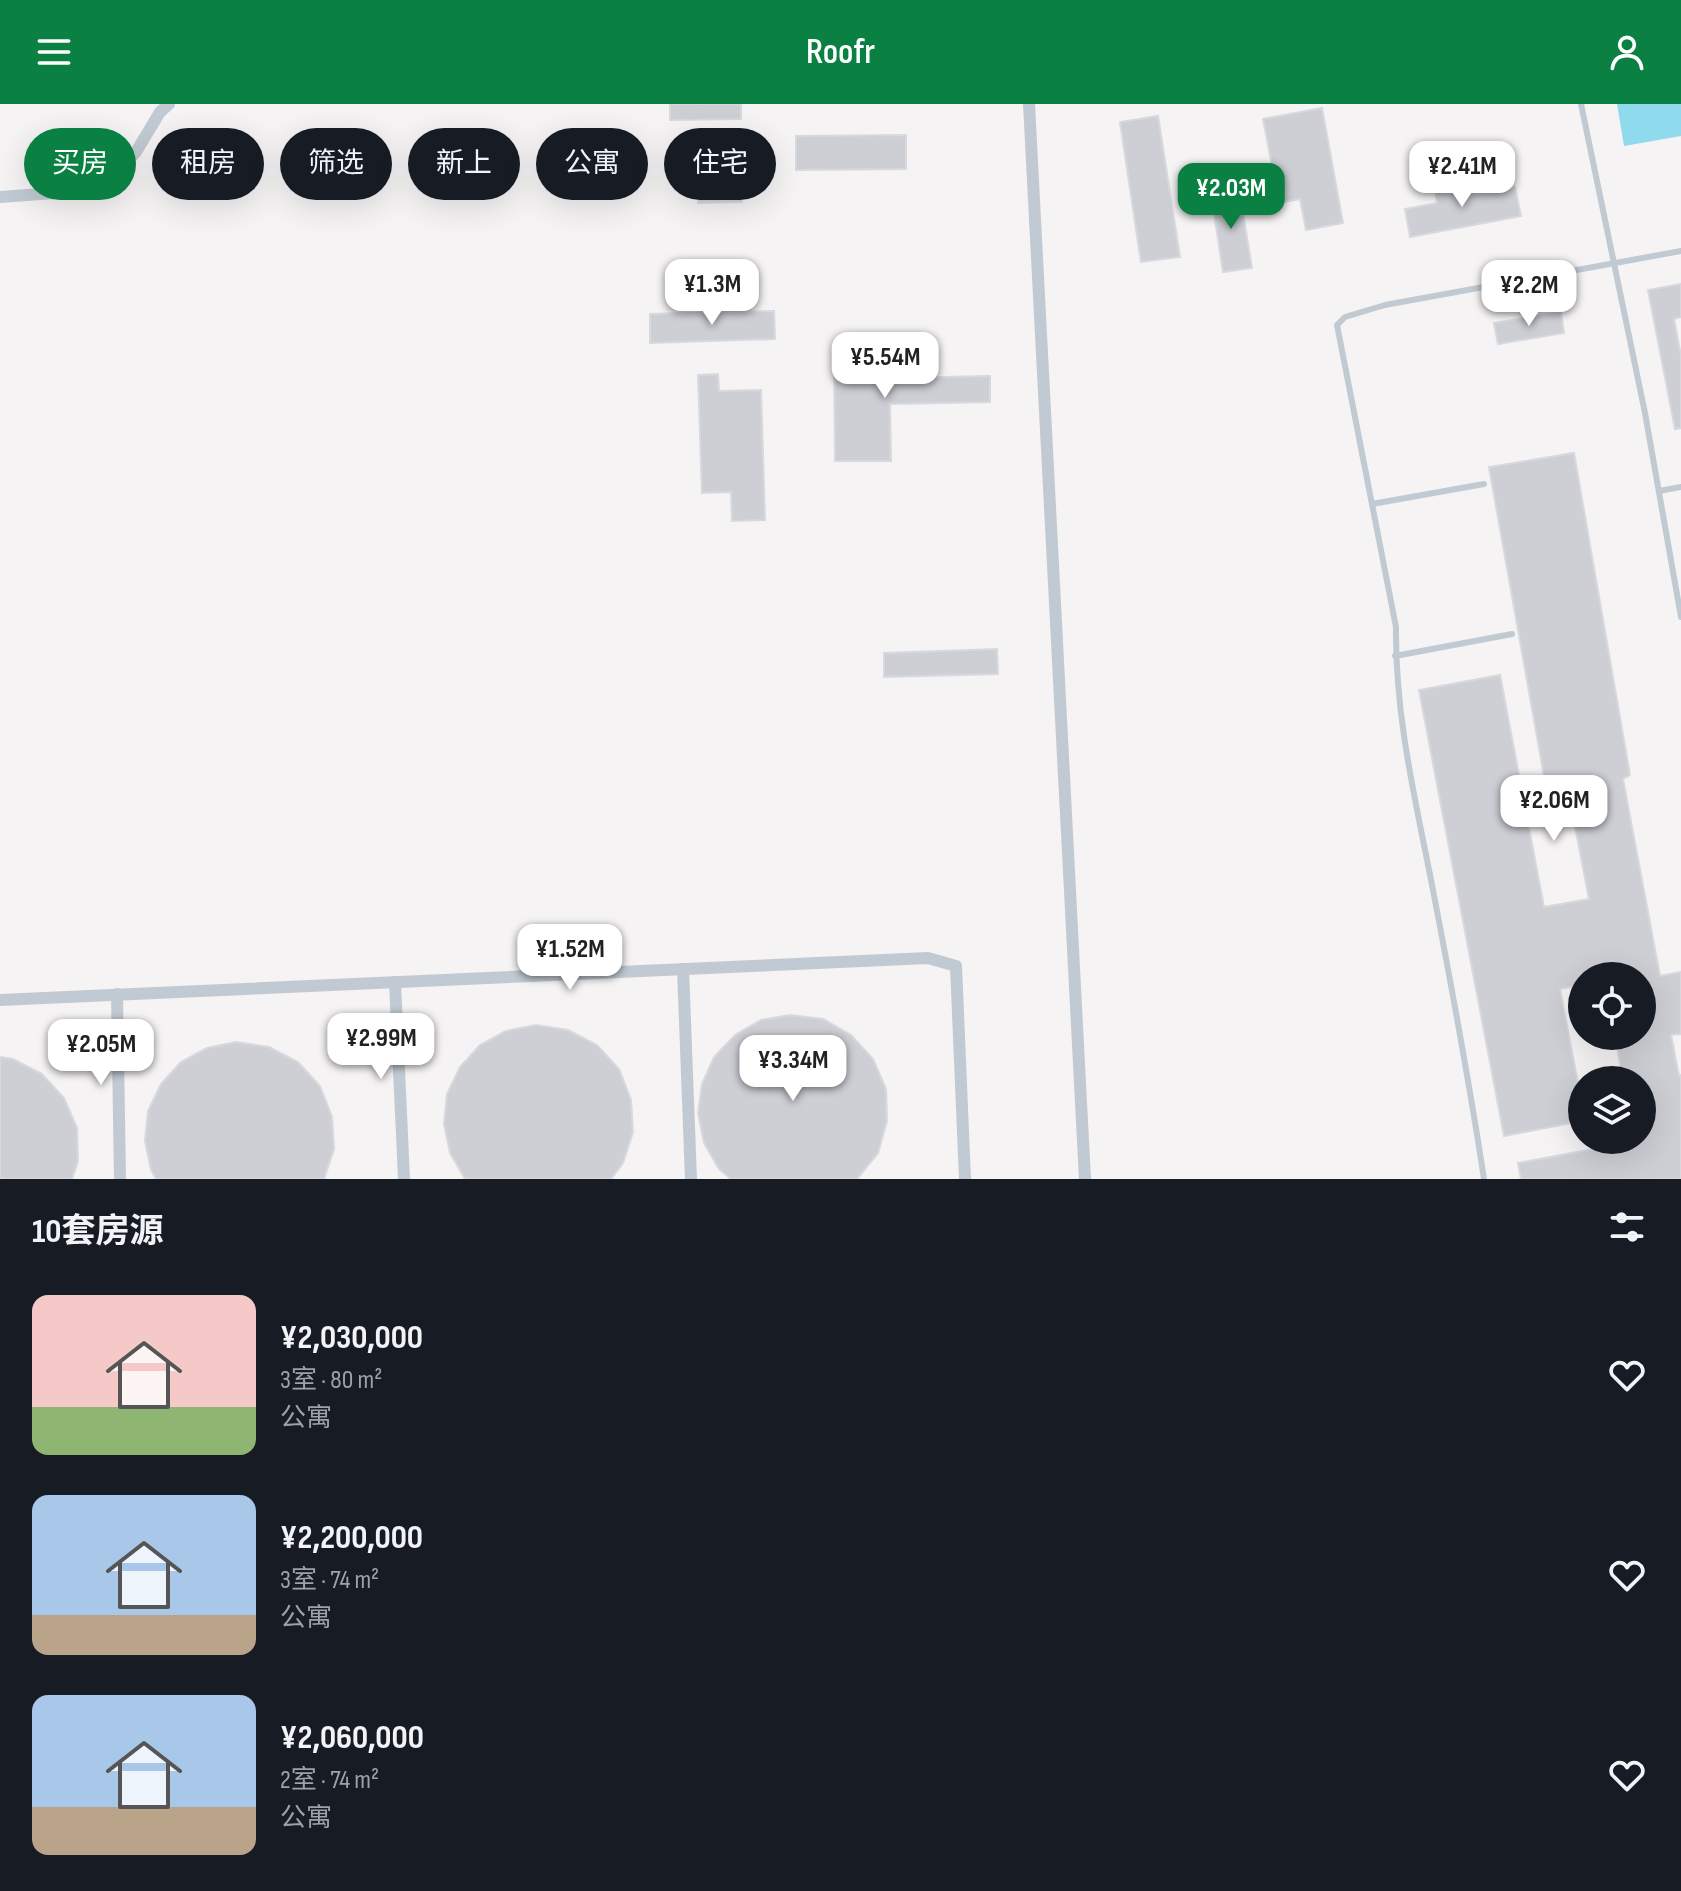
<!DOCTYPE html>
<html lang="zh">
<head>
<meta charset="utf-8">
<style>
	:root { --surface:#171b24; --page:#20242c; --text:#f1f3f6; --muted:#9ea1a6; --accent:#0b8043 }
	body { margin:0; font-family:"Sofia Sans Condensed","Noto Sans SC",sans-serif; background:var(--page); color:var(--text); height:100vh; display:flex; flex-direction:column; font-size:30px; white-space:nowrap }
	* { box-sizing:border-box; margin:0 }
	p { font-size:26px; color:var(--muted) }
	.icon { flex:none; width:44px; height:44px; fill:none; stroke:currentColor; stroke-width:2; stroke-linecap:round; stroke-linejoin:round }
	.map { position:relative; height:1075px; overflow:hidden }
	.drawer { display:flex; flex-direction:column; background:var(--surface); flex:1 }
	.drawer>* { flex:none }
	.guide { position:absolute; left:24px; top:24px; width:800px; height:72px; display:flex; gap:16px }
	.buttons { position:absolute; left:1568px; top:858px; display:grid; gap:16px }
	.buttons a { display:grid; place-items:center; width:88px; height:88px; border-radius:50%; background:var(--surface); box-shadow:0 8px 32px #0002; font-size:40px }
	.price { position:absolute; translate:-50% -68px; padding:0 18px; border-radius:16px; background:#fff; color:#222; font-size:26px; line-height:52px; filter:drop-shadow(0 2px 4px #0008) }
	.price::after { content:''; position:absolute; left:50%; top:48px; width:24px; height:18px; margin-left:-12px; background:inherit; clip-path:polygon(0 0,100% 0,50% 100%) }
	.price.selected { background:var(--accent); color:#fff }
	ul { padding:0; list-style:none }
	li { display:flex; align-items:center; gap:24px; height:200px; padding:0 32px }
	li span { display:grid; place-items:center; flex:none; width:224px; height:160px; border-radius:16px; color:#555 }
	li>.icon { margin-inline-start:auto }
	span .icon { width:96px; height:96px; fill:#fffc; stroke-width:1 }
	li b { font-size:34px }
	h2 { display:flex; justify-content:space-between; align-items:center; height:96px; padding:0 32px; font-size:34px }
	.tag { padding:0 28px; border-radius:36px; background:var(--surface); box-shadow:0 8px 32px #0002; font-size:28px; line-height:72px }
	.tag.selected { background:var(--accent); color:#fff }
	header { display:flex; justify-content:space-between; align-items:center; height:104px; padding:0 32px; background:var(--accent); color:#fff; font-size:36px; font-weight:600 }
	.map>svg:first-child { display:block }
	.water { fill:#90daee }
	.building { fill:#cdcfd5; stroke:#d7d9de; stroke-width:2 }
	.lines { fill:none; stroke-linecap:round; stroke-linejoin:round }
	.service { stroke:#c1cad2; stroke-width:6 }
	.minor { stroke:#c1cad2; stroke-width:12 }
</style>
</head>
<body>
<header><svg class="icon" aria-label="menu" viewBox="0 0 24 24"><path d="M4 6h16M4 12h16M4 18h16"/></svg>Roofr<svg class="icon" aria-label="person" viewBox="0 0 24 24"><circle cx="12" cy="8" r="4"/><path d="M4 21q1-7 8-7t8 7"/></svg></header>
<div class="map">
<svg width="1681" height="1075" viewBox="0 0 1681 1075">
	<rect width="100%" height="100%" fill="#f5f3f3"/>
	<!-- water -->
	<polygon class="water" points="1617,0 1681,0 1681,32 1624,42"/>
	<!-- building -->
	<g class="building">
		<polygon points="670,0 741,0 741,15 670,16"/>
		<polygon points="1322,4 1343,119 1306,126 1300,95 1279,99 1263,15"/>
		<polygon points="1158,12 1180,153 1141,158 1120,18"/>
		<polygon points="906,31 906,65 796,66 796,32"/>
		<polygon points="741,68 742,98 698,99 697,69"/>
		<polygon points="1466,75 1469,91 1515,83 1521,112 1410,133 1405,105 1437,99 1434,81"/>
		<polygon points="1239,85 1252,164 1223,168 1211,89"/>
		<polygon points="1681,180 1681,213 1674,215 1681,252 1681,324 1675,325 1648,186"/>
		<polygon points="774,207 775,235 650,239 650,210"/>
		<polygon points="1561,208 1564,229 1498,240 1494,219"/>
		<polygon points="834,244 889,244 890,274 990,272 990,298 890,300 891,357 835,357"/>
		<polygon points="718,270 719,287 761,286 765,416 732,417 731,388 702,389 698,271"/>
		<polygon points="1574,349 1630,671 1623,675 1660,872 1681,868 1681,930 1671,931 1679,972 1681,971 1681,1075 1521,1075 1518,1059 1642,1036 1642,976 1623,976 1615,932 1642,932 1642,872 1582,872 1582,881 1560,885 1582,1000 1582,1017 1504,1032 1419,586 1500,571 1544,803 1589,795 1568,686 1547,689 1489,363"/>
		<polygon points="997,545 998,570 884,573 884,549"/>
		<polygon points="790,911 823,915 851,931 873,955 886,985 887,1017 878,1049 857,1075 731,1075 719,1065 704,1039 698,1009 702,980 714,953 735,931 761,916"/>
		<polygon points="536,921 568,926 597,941 619,965 631,996 633,1028 623,1059 611,1075 465,1075 450,1049 444,1020 447,990 460,963 480,941 506,927"/>
		<polygon points="236,938 269,943 298,958 320,982 332,1013 334,1045 324,1075 156,1075 151,1066 145,1037 148,1007 161,980 181,958 207,944"/>
		<polygon points="0,953 13,955 42,970 64,994 77,1024 78,1057 72,1075 0,1075"/>
	</g>
	<g class="lines">
		<!-- service -->
		<g class="service">
			<polyline points="1581,0 1645,309 1681,513"/>
			<polyline points="1659,387 1681,383"/>
			<polyline points="1372,400 1484,380"/>
			<polyline points="1395,552 1512,530"/>
			<path d="M 1484,1075 C 1469,977 1451,879 1432,781 C 1415,694 1395,612 1396,523 L 1337,221 L 1345,213 L 1385,201 L 1681,147"/>
		</g>
		<!-- minor -->
		<g class="minor">
			<polyline points="1029,0 1085,1075"/>
			<polyline points="0,93 55,89 108,79 136,48 160,8 169,0"/>
			<polyline points="683,865 691,1075"/>
			<polyline points="395,878 404,1075"/>
			<polyline points="117,890 120,1075"/>
			<polyline points="0,896 928,854 956,862 965,1075"/>
		</g>
	</g>
</svg>
<div class="buttons">
<a><svg class="icon" aria-label="locate" viewBox="0 0 24 24"><circle cx="12" cy="12" r="6"/><path d="M12 2v4M12 18v4M2 12h4M18 12h4"/></svg></a>
<a><svg class="icon" aria-label="layers" viewBox="0 0 24 24"><path d="M12 4l9 5-9 5-9-5zM3 14l9 5 9-5"/></svg></a>
</div>
<b class="price" style="left:1462px;top:105px">¥2.41M</b>
<b class="price selected" style="left:1231px;top:127px">¥2.03M</b>
<b class="price" style="left:712px;top:223px">¥1.3M</b>
<b class="price" style="left:1529px;top:224px">¥2.2M</b>
<b class="price" style="left:885px;top:296px">¥5.54M</b>
<b class="price" style="left:1554px;top:739px">¥2.06M</b>
<b class="price" style="left:570px;top:888px">¥1.52M</b>
<b class="price" style="left:381px;top:977px">¥2.99M</b>
<b class="price" style="left:101px;top:983px">¥2.05M</b>
<b class="price" style="left:793px;top:999px">¥3.34M</b>
<div class="guide">
<a class="tag selected">买房</a>
<a class="tag">租房</a>
<a class="tag">筛选</a>
<a class="tag">新上</a>
<a class="tag">公寓</a>
<a class="tag">住宅</a>
</div>
</div>
<section class="drawer">
<h2>10套房源<svg class="icon" aria-label="filters" viewBox="0 0 24 24"><path d="M4 7h16M4 17h16"/><circle cx="9" cy="7" r="2"/><circle cx="15" cy="17" r="2"/></svg></h2>
<ul>
<li><span style="background:linear-gradient(#f6c9c9 70%,#8fb573 0)"><svg class="icon" aria-label="home" viewBox="0 0 24 24"><path d="M3 11l9-7 9 7M6 9v11h12V9"/></svg></span><div><b>¥2,030,000</b><p>3室 · 80 m²</p><p>公寓</p></div><svg class="icon" aria-label="heart" viewBox="0 0 24 24"><path d="M12 20l-8-8c-3-5 5-10 8-4 3-6 11-1 8 4z"/></svg></li>
<li><span style="background:linear-gradient(#a9c7e8 75%,#b9a48a 0)"><svg class="icon" aria-label="home" viewBox="0 0 24 24"><path d="M3 11l9-7 9 7M6 9v11h12V9"/></svg></span><div><b>¥2,200,000</b><p>3室 · 74 m²</p><p>公寓</p></div><svg class="icon" aria-label="heart" viewBox="0 0 24 24"><path d="M12 20l-8-8c-3-5 5-10 8-4 3-6 11-1 8 4z"/></svg></li>
<li><span style="background:linear-gradient(#a9c7e8 70%,#b9a48a 0)"><svg class="icon" aria-label="home" viewBox="0 0 24 24"><path d="M3 11l9-7 9 7M6 9v11h12V9"/></svg></span><div><b>¥2,060,000</b><p>2室 · 74 m²</p><p>公寓</p></div><svg class="icon" aria-label="heart" viewBox="0 0 24 24"><path d="M12 20l-8-8c-3-5 5-10 8-4 3-6 11-1 8 4z"/></svg></li>
</ul>
</section>
</body>
</html>
